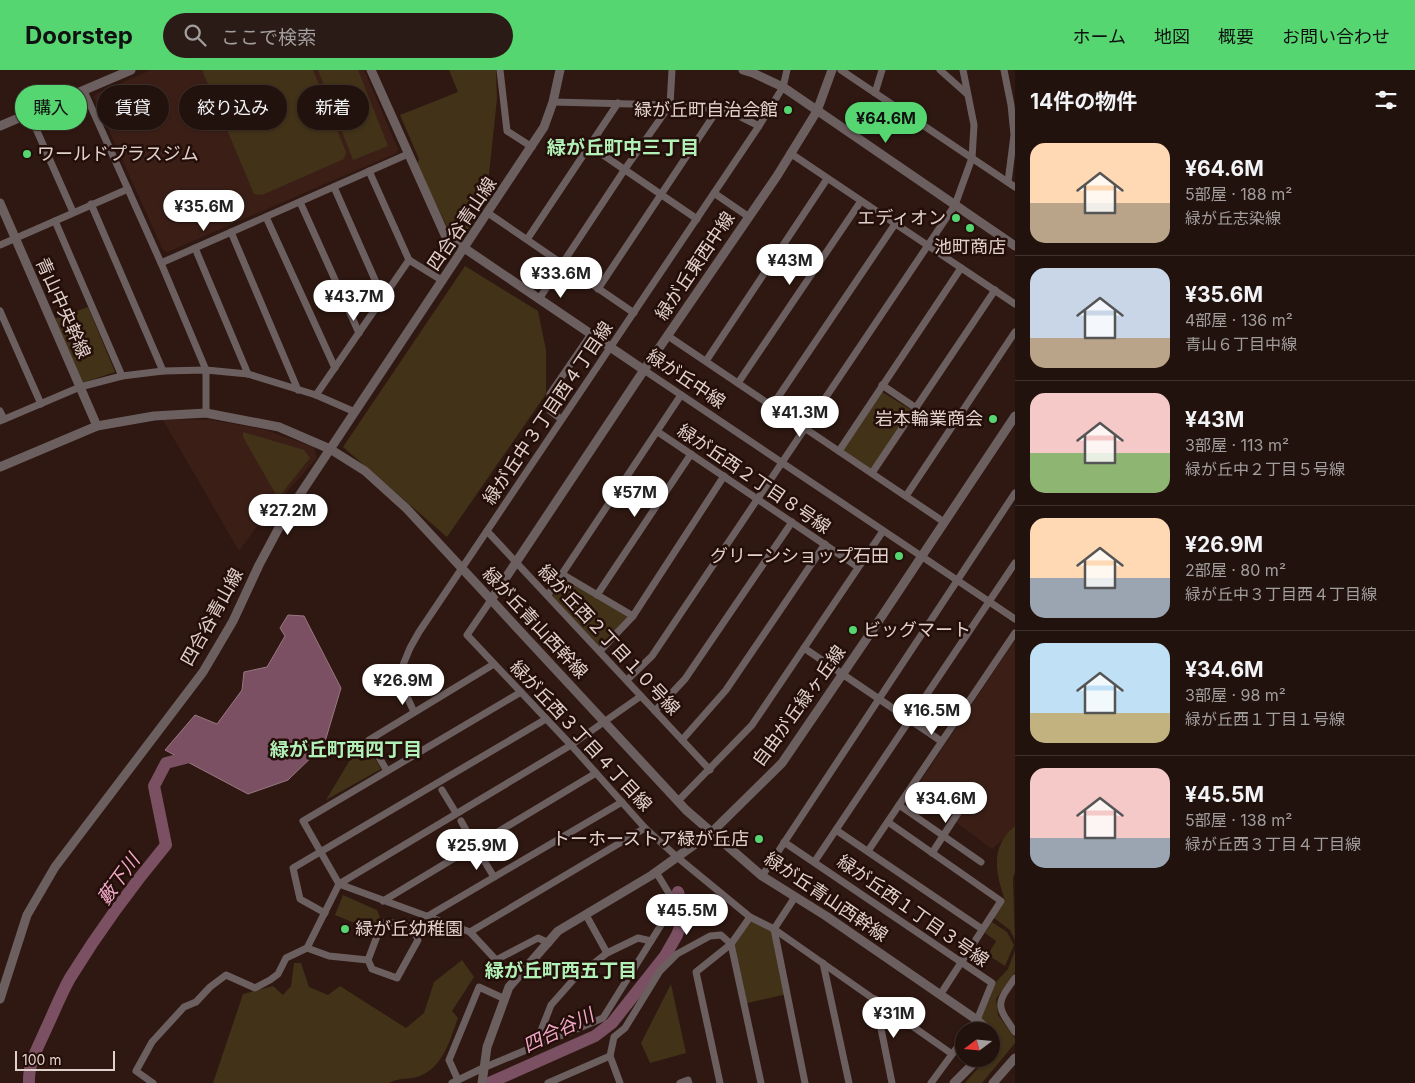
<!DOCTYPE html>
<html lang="ja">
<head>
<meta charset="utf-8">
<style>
	:root { --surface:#22120d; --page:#2a1b16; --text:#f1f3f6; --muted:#a29e9d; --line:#3f322e; --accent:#56d671 }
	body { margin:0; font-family:Inter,"Noto Sans JP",sans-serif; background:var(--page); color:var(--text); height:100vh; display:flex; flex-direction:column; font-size:19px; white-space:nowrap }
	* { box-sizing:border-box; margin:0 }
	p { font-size:16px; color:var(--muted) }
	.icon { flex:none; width:28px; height:28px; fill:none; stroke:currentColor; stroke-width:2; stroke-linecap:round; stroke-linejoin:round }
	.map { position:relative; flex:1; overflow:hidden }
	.drawer { display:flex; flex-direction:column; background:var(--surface); width:400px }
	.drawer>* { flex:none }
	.top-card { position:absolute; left:15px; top:15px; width:475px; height:45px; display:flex; gap:10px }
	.needle { width:32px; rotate:254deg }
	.controls { position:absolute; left:955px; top:952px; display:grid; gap:10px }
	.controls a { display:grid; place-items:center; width:45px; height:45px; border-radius:50%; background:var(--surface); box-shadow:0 1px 4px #0004,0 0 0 1px var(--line); font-size:25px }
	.scale { position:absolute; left:15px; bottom:12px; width:100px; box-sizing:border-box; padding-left:5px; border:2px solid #e1d1cc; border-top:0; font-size:14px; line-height:18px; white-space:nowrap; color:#e1d1cc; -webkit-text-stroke:4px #240e09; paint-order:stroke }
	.price { position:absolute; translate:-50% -42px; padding:0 11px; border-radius:18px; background:#fff; color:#222; font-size:16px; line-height:32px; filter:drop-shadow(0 1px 2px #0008) }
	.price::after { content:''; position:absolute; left:50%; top:30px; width:15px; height:11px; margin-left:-8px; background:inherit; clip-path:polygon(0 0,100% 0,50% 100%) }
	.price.current { background:var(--accent); color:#111 }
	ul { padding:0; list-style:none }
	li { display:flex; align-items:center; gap:15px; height:125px; padding:0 15px }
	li+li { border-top:1px solid var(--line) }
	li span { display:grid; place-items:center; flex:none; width:140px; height:100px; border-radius:15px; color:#555 }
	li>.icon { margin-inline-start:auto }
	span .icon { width:60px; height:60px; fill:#fffc; stroke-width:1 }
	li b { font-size:21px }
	h2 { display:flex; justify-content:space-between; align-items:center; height:60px; padding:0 15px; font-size:21px }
	.chip { padding:0 18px; border-radius:22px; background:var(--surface); box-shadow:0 1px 4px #0004,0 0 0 1px var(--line); font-size:18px; line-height:45px }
	.chip.current { background:var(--accent); color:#111 }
	header { display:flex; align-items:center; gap:30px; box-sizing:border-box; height:70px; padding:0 25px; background:var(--accent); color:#111 }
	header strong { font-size:24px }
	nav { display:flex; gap:28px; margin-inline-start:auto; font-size:18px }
	.search { width:350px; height:45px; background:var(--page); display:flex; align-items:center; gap:12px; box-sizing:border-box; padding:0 18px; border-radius:28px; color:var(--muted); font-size:19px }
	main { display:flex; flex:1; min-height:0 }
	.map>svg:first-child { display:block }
	.built { fill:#3b1f17 }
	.green { fill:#413218 }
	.water { fill:#7a5062; stroke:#997782 }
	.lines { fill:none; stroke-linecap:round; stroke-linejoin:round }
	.river { stroke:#7a5062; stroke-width:12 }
	.minor { stroke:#6c5f60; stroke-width:7 }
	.tertiary { stroke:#6c5f60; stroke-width:9 }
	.poi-dot { fill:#56d671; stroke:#240e09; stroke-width:2 }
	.labels { text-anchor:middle; stroke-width:5; stroke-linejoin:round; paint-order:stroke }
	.poi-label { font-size:18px; fill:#e1d1cc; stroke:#240e09; text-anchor:end }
	.street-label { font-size:18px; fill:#e1d1cc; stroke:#240e09 }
	.neighbourhood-label { font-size:19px; font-weight:bold; fill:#b1f1b8; stroke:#240e09 }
	.water-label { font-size:19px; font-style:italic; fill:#f2aac9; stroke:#240e09 }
</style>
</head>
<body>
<header>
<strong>Doorstep</strong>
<div class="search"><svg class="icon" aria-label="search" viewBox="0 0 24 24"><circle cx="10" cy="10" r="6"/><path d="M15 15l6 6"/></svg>ここで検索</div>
<nav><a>ホーム</a><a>地図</a><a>概要</a><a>お問い合わせ</a></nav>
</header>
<main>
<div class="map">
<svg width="1015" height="1013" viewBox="0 0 1015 1013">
	<rect width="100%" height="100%" fill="#2e1811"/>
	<!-- built -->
	<g class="built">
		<polygon points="151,0 364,0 398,79 397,83 167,182 163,180 94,27 96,24"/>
		<polygon points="163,350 212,350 262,359 314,377 317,388 261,451 239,481"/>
		<polygon points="1015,570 1015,758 992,779 914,721"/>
	</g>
	<!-- green -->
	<g class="green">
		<polygon points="202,0 313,0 346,82 344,89 262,125 254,124"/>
		<polygon points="318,0 358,0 388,76 353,90"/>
		<polygon points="449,0 496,0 497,29 486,132 462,168 449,161 417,95 419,89 400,45 458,22"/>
		<polygon points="465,196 538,241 546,280 546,324 447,467 343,377"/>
		<polygon points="88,237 115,302 82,313 54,249"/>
		<polygon points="879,320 913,341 872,403 839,381"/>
		<polygon points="243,362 304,380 310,388 278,428 243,367"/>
		<polygon points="562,508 565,508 626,544 627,547 602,575 599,576 552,527"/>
		<polygon points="363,668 381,699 326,730"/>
		<path d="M 1015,756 L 1015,802 L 1013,808 L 1015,870 L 1010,860 L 994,848 L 1005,831 C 996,802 989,778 1015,756 Z"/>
		<polygon points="343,825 377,840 380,847 374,861 335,845"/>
		<polygon points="750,847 774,859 787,924 744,934 731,874"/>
		<polygon points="992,852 1007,862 1014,875 1005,896 988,885 996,871 985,863"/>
		<polygon points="1015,880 1015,902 996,929 998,945 1015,968 1015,973 982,1013 965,1013 986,989 991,989 993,961 981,949 996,912 1008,899"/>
		<path d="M 462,890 L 474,907 L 452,941 L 458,948 C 450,970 443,997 420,1006 C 410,1010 399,1007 389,1013 L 213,1013 L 243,924 L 273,916 L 283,925 L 291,916 L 294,893 L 301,893 L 309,917 L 328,925 L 340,916 L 406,958 L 424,943 L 434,912 Z"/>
		<polygon points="671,914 686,983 650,993 641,973"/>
	</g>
	<!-- water -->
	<polygon class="water" points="288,545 304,546 341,618 324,675 288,710 248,724 165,680 195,645 217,654 242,620 244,602 267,597 285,566 280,558"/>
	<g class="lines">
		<!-- river -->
		<g class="river">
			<path d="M 29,1013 C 28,994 38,977 46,959 C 54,942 61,924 70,908 C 99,861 131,817 166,775 L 154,716 L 166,693 L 197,685"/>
			<polyline points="489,1013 595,966 612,953 665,886 677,865 683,849 684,841 678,822"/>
		</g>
		<!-- minor -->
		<g class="minor">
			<polyline points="500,0 507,61 532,77"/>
			<polyline points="841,0 1015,117"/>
			<polyline points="940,0 967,24"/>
			<polyline points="1004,0 1011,35 1014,65 1008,112"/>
			<polyline points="84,21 161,193 408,84"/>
			<polyline points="875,23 882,0"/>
			<polyline points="553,32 670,35 718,39 737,45 759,56"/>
			<polyline points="29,43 73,142"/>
			<polyline points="590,76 697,149"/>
			<polyline points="790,83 1015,234"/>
			<polyline points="369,101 409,190 443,211"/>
			<polyline points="334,117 383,228"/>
			<polyline points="714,123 749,147"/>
			<polyline points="300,132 359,263"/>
			<polyline points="91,134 163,301"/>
			<polyline points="488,143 634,243"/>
			<polyline points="266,147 335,298"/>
			<polyline points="55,151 122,306"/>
			<polyline points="231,162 298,320"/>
			<polyline points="528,168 618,33"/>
			<polyline points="0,175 128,119"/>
			<polyline points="195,178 248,304"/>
			<polyline points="161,193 206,300 206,343"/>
			<polyline points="598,219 718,39"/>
			<polyline points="539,229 625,99 670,35 672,0"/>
			<polyline points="0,241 41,334"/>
			<polyline points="668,266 944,452"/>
			<polyline points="706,291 827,109"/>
			<polyline points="644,300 1015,549"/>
			<polyline points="738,313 861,131"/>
			<polyline points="882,315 916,338"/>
			<polyline points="316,325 409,190"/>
			<polyline points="772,336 895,154"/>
			<polyline points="0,341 4,349"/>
			<polyline points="561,349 550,341 550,324 591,264"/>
			<polyline points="0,351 80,317 122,306 163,301 206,300 248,304 316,325 355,342"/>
			<polyline points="658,362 858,497"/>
			<polyline points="839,381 961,198"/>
			<polyline points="872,403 995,220"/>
			<polyline points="906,426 1015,262"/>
			<polyline points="487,461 710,700"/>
			<polyline points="562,504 633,546"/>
			<polyline points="548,525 681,325"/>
			<polyline points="597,525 691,384"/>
			<polyline points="491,530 467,565 571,675 645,758 677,787 750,847 774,859 952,984"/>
			<polyline points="804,578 941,671"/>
			<polyline points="600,581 633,546 724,406"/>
			<polyline points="627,610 652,586 955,135 972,88 974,55 963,0"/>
			<polyline points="655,641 685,609 792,452"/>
			<polyline points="414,642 398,607 410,578 419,562 759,56 783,17 787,0"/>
			<polyline points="682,670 726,620 825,474"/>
			<polyline points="387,701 369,670 494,594"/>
			<polyline points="442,720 456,743"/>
			<polyline points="678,731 752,655 883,461"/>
			<polyline points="899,735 981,792"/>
			<polyline points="461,751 475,776"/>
			<polyline points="888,752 1001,831 940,925"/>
			<polyline points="836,760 982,859"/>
			<polyline points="784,772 992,913 977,950 968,961"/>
			<polyline points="868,781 1015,563"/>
			<polyline points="932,783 958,743"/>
			<polyline points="480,784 494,807"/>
			<polyline points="815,791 1015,493"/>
			<polyline points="762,806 1015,423"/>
			<polyline points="339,814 571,675 641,626"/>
			<polyline points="339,814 303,751 521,622"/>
			<polyline points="339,814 470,862 496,890 538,868 549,873"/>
			<polyline points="795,827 774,859 805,1013"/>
			<polyline points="383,831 596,703"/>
			<polyline points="325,843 300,829 293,798 546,649"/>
			<polyline points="586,845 607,883"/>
			<polyline points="428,846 622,732"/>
			<polyline points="470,862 645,758"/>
			<polyline points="307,878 329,886 368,890 372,899 397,908 418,870 413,858 396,853 382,853 368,890"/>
			<polyline points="823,893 849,1013"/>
			<path d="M 1015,908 C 996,934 996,935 1015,962"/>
			<polyline points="875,929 892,1013"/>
			<polyline points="535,976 551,935 574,909 607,883 638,868 651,871"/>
			<polyline points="610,986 620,1013"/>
			<polyline points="458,1010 449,990 479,917 505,929"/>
			<polyline points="153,1013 136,1001 152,972 184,937 196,932 210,917 226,905 255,918 270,910 278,904 286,888 307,878 339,814"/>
			<polyline points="452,1013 483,998 603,948 671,839 673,830 656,802"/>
			<polyline points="548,1013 610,986 614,967 625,958 660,901 677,884 710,866 721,865 731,874 761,1013"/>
			<polyline points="680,1013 688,1010 689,1013"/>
			<polyline points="720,1013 696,902 731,874 750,847"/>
			<polyline points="931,1013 964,968"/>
		</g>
		<!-- tertiary -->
		<g class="tertiary">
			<polyline points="371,0 445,165 644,300"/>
			<polyline points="743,0 753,3 783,17 1015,176"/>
			<polyline points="0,56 131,0"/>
			<polyline points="0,133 97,356"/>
			<polyline points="0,397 97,356 154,346 206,343 279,357 330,379 365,401 406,438 686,740 762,806 826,846 977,950 986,958 986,961"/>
			<polyline points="491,530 644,300 777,106 817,41 832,0"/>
			<polyline points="0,929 27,845 55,797 203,602 233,551 259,495 283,450 544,57 553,32 560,0"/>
			<polyline points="482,1013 487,977 509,917 558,861 652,805 712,762 782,693 878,552 1015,346"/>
			<polyline points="954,1013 978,989"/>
			<polyline points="993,1013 1015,988"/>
		</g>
	</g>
	<!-- markers -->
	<g class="poi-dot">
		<circle cx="788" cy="40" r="5"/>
		<circle cx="27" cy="84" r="5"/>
		<circle cx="956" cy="148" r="5"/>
		<circle cx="970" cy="158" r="5"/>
		<circle cx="993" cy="349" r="5"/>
		<circle cx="899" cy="486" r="5"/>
		<circle cx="853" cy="560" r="5"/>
		<circle cx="759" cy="769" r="5"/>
		<circle cx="345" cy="859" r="5"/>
	</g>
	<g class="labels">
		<!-- poi labels -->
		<g class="poi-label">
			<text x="778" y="46">緑が丘町自治会館</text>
			<text x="37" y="90" text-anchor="start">ワールドプラスジム</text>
			<text x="946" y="154">エディオン</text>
			<text x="970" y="183" text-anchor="middle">池町商店</text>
			<text x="983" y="355">岩本輪業商会</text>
			<text x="889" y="492">グリーンショップ石田</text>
			<text x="863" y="566" text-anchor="start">ビッグマート</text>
			<text x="749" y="775">トーホーストア緑が丘店</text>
			<text x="355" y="865" text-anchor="start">緑が丘幼稚園</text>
		</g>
		<!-- street labels -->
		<g class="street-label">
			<text transform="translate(462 154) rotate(-56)" y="6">四合谷青山線</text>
			<text transform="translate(695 196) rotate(-56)" y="6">緑が丘東西中線</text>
			<text transform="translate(63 238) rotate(66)" y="6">青山中央幹線</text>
			<text transform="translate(686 309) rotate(34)" y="6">緑が丘中線</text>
			<text transform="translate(548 343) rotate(-56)" y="6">緑が丘中３丁目西４丁目線</text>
			<text transform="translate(754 409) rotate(34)" y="6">緑が丘西２丁目８号線</text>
			<text transform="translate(212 547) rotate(-61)" y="6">四合谷青山線</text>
			<text transform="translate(535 553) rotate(47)" y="6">緑が丘青山西幹線</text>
			<text transform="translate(609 570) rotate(47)" y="6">緑が丘西２丁目１０号線</text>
			<text transform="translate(799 636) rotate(-54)" y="6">自由が丘緑ヶ丘線</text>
			<text transform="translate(581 666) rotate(47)" y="6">緑が丘西３丁目４丁目線</text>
			<text transform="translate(826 827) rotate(34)" y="6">緑が丘青山西幹線</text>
			<text transform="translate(913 841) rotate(35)" y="6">緑が丘西１丁目３号線</text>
		</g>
		<!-- neighbourhood labels -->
		<g class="neighbourhood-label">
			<text x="623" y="84">緑が丘町中三丁目</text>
			<text x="346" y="686">緑が丘町西四丁目</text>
			<text x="561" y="907">緑が丘町西五丁目</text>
		</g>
		<!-- water labels -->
		<g class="water-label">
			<text transform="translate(118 809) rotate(-54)" y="7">藪下川</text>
			<text transform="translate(558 960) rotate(-26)" y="7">四合谷川</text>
		</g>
	</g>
</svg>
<div class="controls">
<a><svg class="needle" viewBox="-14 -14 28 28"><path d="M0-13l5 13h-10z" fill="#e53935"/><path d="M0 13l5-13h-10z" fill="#a29e9d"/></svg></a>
</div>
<div class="scale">100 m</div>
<b class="price current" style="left:886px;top:74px">¥64.6M</b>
<b class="price" style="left:204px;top:162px">¥35.6M</b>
<b class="price" style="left:790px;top:216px">¥43M</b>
<b class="price" style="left:561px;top:229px">¥33.6M</b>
<b class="price" style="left:354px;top:252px">¥43.7M</b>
<b class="price" style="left:800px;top:368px">¥41.3M</b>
<b class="price" style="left:635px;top:448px">¥57M</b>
<b class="price" style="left:288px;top:466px">¥27.2M</b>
<b class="price" style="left:403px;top:636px">¥26.9M</b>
<b class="price" style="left:932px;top:666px">¥16.5M</b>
<b class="price" style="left:946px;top:754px">¥34.6M</b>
<b class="price" style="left:477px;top:801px">¥25.9M</b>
<b class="price" style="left:687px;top:866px">¥45.5M</b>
<b class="price" style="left:894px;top:969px">¥31M</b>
<div class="top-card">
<a class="chip current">購入</a>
<a class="chip">賃貸</a>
<a class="chip">絞り込み</a>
<a class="chip">新着</a>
</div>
</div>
<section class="drawer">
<h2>14件の物件<svg class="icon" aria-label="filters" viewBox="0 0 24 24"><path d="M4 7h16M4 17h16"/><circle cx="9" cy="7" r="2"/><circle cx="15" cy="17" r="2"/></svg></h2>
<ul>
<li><span style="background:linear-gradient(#ffd9b3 60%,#b9a48a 0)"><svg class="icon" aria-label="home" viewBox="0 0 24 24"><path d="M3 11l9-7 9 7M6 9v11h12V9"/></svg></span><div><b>¥64.6M</b><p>5部屋 · 188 m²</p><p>緑が丘志染線</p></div></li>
<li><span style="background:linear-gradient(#c9d6e8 70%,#b9a48a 0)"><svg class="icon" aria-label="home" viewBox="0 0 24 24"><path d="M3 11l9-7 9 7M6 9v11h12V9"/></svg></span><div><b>¥35.6M</b><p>4部屋 · 136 m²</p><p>青山６丁目中線</p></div></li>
<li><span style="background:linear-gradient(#f6c9c9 60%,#8fb573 0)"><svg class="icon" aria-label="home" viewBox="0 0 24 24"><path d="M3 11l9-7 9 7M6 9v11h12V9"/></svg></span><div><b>¥43M</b><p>3部屋 · 113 m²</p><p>緑が丘中２丁目５号線</p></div></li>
<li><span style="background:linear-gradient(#ffd9b3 60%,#9aa5b1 0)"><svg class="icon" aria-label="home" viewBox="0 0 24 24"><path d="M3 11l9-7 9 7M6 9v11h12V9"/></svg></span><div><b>¥26.9M</b><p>2部屋 · 80 m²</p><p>緑が丘中３丁目西４丁目線</p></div></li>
<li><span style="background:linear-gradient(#bfe0f5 70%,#c2b280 0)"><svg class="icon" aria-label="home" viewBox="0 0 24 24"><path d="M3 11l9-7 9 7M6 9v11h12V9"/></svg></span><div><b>¥34.6M</b><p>3部屋 · 98 m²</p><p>緑が丘西１丁目１号線</p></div></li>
<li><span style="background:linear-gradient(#f6c9c9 70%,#9aa5b1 0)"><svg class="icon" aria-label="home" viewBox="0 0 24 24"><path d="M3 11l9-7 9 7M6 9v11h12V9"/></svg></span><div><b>¥45.5M</b><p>5部屋 · 138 m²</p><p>緑が丘西３丁目４丁目線</p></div></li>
</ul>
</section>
</main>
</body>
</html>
